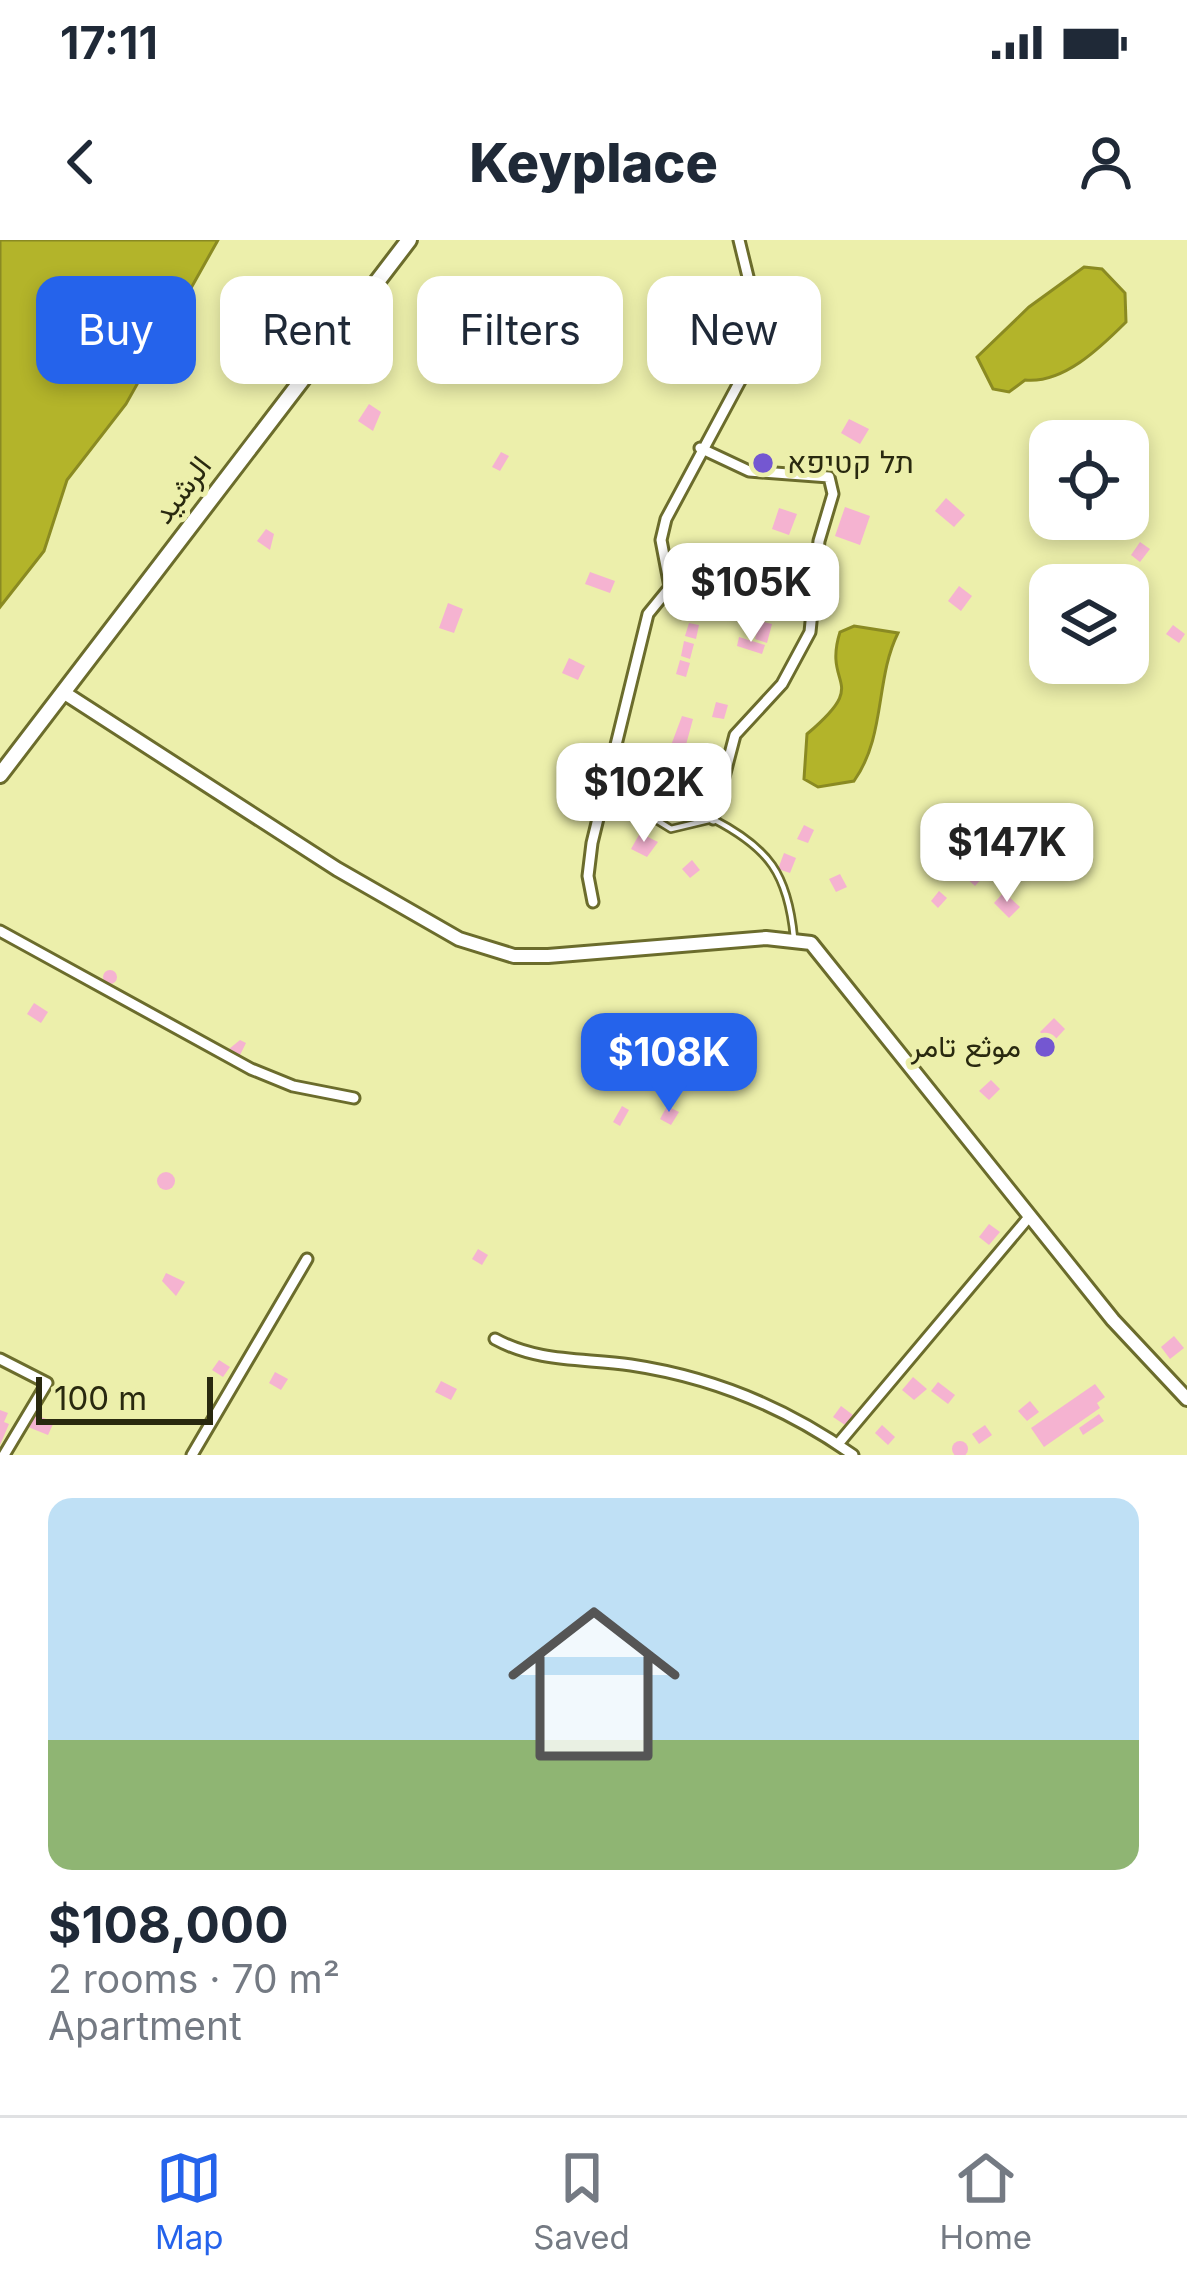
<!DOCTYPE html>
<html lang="en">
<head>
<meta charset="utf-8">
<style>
	:root { --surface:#fff; --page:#f6f6f7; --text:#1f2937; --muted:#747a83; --line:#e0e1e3; --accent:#2563eb }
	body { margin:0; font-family:Inter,Vazirmatn,Heebo,sans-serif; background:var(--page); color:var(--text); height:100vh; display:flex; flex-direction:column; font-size:45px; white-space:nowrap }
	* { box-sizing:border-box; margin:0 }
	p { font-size:39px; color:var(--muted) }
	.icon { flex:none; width:66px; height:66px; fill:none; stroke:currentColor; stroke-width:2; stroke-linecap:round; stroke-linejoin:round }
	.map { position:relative; height:1215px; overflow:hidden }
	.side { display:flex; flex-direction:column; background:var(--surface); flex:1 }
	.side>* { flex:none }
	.hud { position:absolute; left:36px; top:36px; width:1116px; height:108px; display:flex; gap:24px }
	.fabs { position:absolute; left:1029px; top:180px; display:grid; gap:24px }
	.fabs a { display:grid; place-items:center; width:120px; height:120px; border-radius:24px; background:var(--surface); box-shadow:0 6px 18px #0003; font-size:60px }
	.scale { position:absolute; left:36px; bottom:30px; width:177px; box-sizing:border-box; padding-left:12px; border:6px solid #29290f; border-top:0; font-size:33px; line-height:42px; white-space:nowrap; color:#29290f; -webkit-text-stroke:9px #ecefab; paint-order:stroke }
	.price { position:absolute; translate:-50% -102px; padding:0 27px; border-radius:24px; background:#fff; color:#222; font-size:39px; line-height:78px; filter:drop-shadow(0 3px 6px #0008) }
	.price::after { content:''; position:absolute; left:50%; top:72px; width:36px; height:27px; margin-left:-18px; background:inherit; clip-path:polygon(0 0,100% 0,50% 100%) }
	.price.current { background:var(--accent); color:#fff }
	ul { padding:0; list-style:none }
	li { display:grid; align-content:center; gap:24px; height:636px; padding:0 48px }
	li+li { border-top:3px solid var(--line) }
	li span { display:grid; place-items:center; height:372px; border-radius:24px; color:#555 }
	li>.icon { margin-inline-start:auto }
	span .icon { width:216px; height:216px; fill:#fffc; stroke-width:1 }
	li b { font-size:51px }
	.tag { padding:0 42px; border-radius:24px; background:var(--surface); box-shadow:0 6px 18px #0003; font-size:42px; line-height:108px }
	.tag.current { background:var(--accent); color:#fff }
	.status { display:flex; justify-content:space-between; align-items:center; height:84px; padding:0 60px; background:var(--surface); direction:ltr }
	.status svg { height:33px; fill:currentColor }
	header { display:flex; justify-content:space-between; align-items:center; height:156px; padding:0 48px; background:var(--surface); font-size:54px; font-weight:800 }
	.tab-bar { display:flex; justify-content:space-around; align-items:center; height:168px; border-top:3px solid var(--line); background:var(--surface); font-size:33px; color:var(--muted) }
	.tab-bar a { display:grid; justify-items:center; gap:6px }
	.tab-bar .current { color:var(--accent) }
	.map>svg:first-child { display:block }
	.water { fill:#b3b42a; stroke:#8a8a22; stroke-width:3 }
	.building { fill:#f5b3d1 }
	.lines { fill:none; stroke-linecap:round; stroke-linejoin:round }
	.service-casing { stroke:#6b6c2c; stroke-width:10 }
	.minor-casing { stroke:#6b6c2c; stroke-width:15 }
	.tertiary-casing { stroke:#6b6c2c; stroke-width:18 }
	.secondary-casing { stroke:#6b6c2c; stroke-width:20 }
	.service { stroke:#fff; stroke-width:4.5 }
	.minor { stroke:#fff; stroke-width:9 }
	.tertiary { stroke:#fff; stroke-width:12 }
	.secondary { stroke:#fff; stroke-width:14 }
	.poi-dot { fill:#7457d1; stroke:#ecefab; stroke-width:4.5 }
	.labels { text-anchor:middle; stroke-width:10; stroke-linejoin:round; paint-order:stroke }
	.poi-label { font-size:30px; fill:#29290f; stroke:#ecefab; text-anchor:start }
	.street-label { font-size:30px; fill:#29290f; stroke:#ecefab }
</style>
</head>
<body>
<div class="status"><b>17:11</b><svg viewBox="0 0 49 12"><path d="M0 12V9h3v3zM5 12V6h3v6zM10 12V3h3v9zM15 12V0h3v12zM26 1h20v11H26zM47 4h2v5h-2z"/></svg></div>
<header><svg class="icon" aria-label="back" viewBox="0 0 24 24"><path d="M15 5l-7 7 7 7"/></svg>Keyplace<svg class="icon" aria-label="person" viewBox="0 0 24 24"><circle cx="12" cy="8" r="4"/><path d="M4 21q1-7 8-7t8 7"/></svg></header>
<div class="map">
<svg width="1187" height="1215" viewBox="0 0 1187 1215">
	<rect width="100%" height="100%" fill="#ecefab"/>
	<!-- water -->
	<g class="water">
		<polygon points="0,0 218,0 126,164 67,240 44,311 0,367"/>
		<path d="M 1084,27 L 1102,29 L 1125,53 L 1126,82 C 1100,108 1063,144 1025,140 L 1009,152 L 993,149 L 977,117 L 1029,67 Z"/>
		<path d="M 854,386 L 898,393 C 875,439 886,496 854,541 L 818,547 L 804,539 L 807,494 C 872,439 822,449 840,392 Z"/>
	</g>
	<!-- building -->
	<g class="building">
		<polygon points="790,118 810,120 808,133 788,130"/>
		<polygon points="369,164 381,172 373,191 358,181"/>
		<polygon points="849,179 869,189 860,204 841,193"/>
		<polygon points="501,212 509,216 500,231 492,227"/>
		<polygon points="946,258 965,275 954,287 935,271"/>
		<polygon points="845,267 870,276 860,305 835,296"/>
		<polygon points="779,268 797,274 789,295 772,289"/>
		<polygon points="266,289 274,294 270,310 257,301"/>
		<polygon points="1140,302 1150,309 1140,322 1131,315"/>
		<polygon points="590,332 615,341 610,353 585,344"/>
		<polygon points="719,341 741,350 736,362 714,352"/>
		<polygon points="959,346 972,356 961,371 948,361"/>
		<polygon points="745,353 767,359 765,367 759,366 759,378 749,375 753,364 742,362"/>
		<polygon points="448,363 463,369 454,393 439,388"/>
		<polygon points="760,381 772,384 767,403 755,399"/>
		<polygon points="689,383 699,385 696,399 685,396"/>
		<polygon points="1173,385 1185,394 1179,403 1166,394"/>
		<polygon points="739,397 765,405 762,414 737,406"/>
		<polygon points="684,401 694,404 690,419 681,416"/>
		<polygon points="569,418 585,426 578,440 562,433"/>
		<polygon points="680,420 690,423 686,437 676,434"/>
		<polygon points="716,462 728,465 724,479 712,477"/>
		<polygon points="682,476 693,479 684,512 670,508"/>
		<polygon points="687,556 698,559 694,573 683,570"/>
		<polygon points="804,585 814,590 808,603 797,599"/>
		<polygon points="640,593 658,602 647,617 631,609"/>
		<polygon points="784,613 796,618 790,633 778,629"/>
		<polygon points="692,620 700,630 690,638 682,629"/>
		<polygon points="975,621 988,632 975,646 962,634"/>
		<polygon points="840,634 847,647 836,652 829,639"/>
		<polygon points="939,651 947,658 938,668 931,661"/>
		<polygon points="1004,652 1020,667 1009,678 994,663"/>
		<circle cx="110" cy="737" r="7"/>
		<polygon points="34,763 48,772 41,783 27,774"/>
		<polygon points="1054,778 1065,789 1052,803 1040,792"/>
		<polygon points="240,800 246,803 240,815 229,809"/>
		<polygon points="991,840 1000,849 989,860 979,851"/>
		<polygon points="622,866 629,870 620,886 613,882"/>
		<polygon points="667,866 679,872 671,885 660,879"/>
		<circle cx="166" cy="941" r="9"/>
		<polygon points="989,984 1000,992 989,1005 979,997"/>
		<polygon points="478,1009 488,1015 482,1025 472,1019"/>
		<polygon points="166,1033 185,1042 176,1056 162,1041"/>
		<polygon points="1174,1096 1184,1108 1170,1119 1161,1107"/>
		<polygon points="219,1120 230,1127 223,1137 212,1130"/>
		<polygon points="275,1132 288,1139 281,1150 269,1143"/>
		<polygon points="913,1137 927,1149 914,1160 902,1150"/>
		<polygon points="441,1141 457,1149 451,1160 435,1152"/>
		<polygon points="938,1142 955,1155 948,1164 931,1151"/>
		<polygon points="1095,1144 1105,1157 1097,1163 1100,1168 1044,1207 1031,1188"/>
		<polygon points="1030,1161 1039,1172 1027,1181 1018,1171"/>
		<polygon points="841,1166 853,1175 845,1185 833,1177"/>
		<polygon points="0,1170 8,1173 4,1182 9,1184 0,1205"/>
		<polygon points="33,1174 54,1182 48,1195 28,1187"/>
		<polygon points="1099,1174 1104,1181 1083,1195 1079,1188"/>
		<polygon points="882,1185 895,1197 888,1205 875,1193"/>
		<polygon points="985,1185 992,1195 979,1204 972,1194"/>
		<circle cx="960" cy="1209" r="8"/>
	</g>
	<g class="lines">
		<defs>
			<path id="service" d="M 645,573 L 671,589 L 713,579 C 769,608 788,634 794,698"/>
			<g id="minor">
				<polyline points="700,208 749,231 829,237 833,254 819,301 810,392 782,444 735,495 713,579"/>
				<polyline points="593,662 588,636 592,603 648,374 670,347 661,300 666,279 747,128 759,82 739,0"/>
				<polyline points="0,691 251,829 293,846 354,858"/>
				<path d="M 495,1099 C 539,1123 584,1118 631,1125 C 711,1137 787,1168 853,1215"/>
				<polyline points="0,1119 47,1143 4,1215"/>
				<polyline points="838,1204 1029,977"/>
				<polyline points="192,1215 307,1019"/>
			</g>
			<polyline id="tertiary" points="63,452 337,629 459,699 514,716 548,716 766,698 811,703 1113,1080 1187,1159"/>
			<polyline id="secondary" points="0,535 409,0"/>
		</defs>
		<!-- service casing -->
		<use href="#service" class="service-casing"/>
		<!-- minor casing -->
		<use href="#minor" class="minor-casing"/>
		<!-- tertiary casing -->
		<use href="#tertiary" class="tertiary-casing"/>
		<!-- secondary casing -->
		<use href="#secondary" class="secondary-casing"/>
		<!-- service -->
		<use href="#service" class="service"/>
		<!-- minor -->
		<use href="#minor" class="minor"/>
		<!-- tertiary -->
		<use href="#tertiary" class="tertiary"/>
		<!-- secondary -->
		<use href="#secondary" class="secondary"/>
	</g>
	<!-- markers -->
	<g class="poi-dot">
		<circle cx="763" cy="223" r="12"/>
		<circle cx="1045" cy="807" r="12"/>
	</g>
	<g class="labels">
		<!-- poi labels -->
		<g class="poi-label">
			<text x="787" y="233">תל קטיפא</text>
			<text x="1021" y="817" text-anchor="end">موثع تامر</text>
		</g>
		<!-- street labels -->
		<g class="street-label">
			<text transform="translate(182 250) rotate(-53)" y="10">الرشيد</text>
		</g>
	</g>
</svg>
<div class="fabs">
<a><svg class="icon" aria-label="locate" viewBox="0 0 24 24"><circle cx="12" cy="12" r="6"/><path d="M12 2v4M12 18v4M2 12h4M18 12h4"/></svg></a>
<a><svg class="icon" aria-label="layers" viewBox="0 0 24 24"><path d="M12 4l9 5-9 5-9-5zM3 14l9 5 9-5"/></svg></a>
</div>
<div class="scale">100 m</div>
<b class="price" style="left:751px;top:405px">$105K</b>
<b class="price" style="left:644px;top:605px">$102K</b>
<b class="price" style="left:1007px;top:665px">$147K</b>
<b class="price current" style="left:669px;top:875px">$108K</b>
<div class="hud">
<a class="tag current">Buy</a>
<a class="tag">Rent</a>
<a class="tag">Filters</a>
<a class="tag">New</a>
</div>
</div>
<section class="side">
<ul>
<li><span style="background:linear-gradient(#bfe0f5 65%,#8fb573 0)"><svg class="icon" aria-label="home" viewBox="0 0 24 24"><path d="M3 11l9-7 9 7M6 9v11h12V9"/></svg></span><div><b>$108,000</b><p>2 rooms · 70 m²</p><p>Apartment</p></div></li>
</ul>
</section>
<nav class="tab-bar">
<a class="current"><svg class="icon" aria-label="map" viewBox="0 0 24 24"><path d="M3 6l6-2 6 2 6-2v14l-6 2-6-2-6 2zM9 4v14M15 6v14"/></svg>Map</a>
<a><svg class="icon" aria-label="saved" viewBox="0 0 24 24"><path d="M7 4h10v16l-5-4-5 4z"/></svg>Saved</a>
<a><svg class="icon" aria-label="home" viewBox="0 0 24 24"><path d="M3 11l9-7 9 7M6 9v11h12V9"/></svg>Home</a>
</nav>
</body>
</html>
